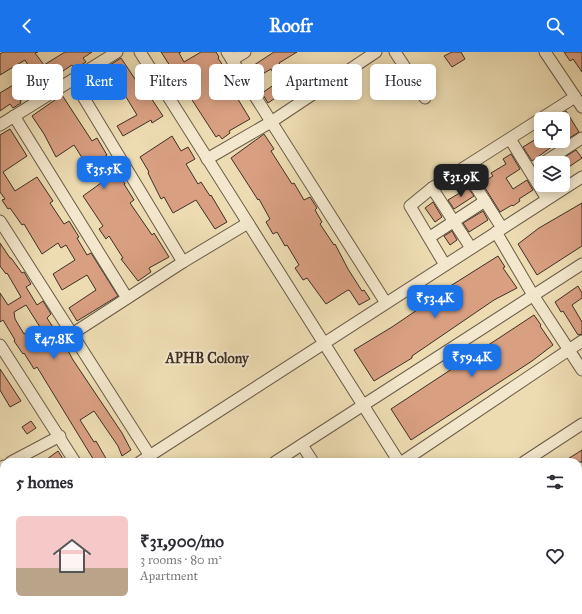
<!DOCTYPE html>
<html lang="en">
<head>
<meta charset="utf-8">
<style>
	:root { --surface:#fff; --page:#f2f2f3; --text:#2b2b33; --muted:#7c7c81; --line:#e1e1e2; --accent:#1a73e8 }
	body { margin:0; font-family:"IM FELL Great Primer",serif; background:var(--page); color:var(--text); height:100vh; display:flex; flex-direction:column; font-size:15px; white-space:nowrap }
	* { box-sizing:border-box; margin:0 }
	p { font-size:13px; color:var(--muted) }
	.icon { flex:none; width:22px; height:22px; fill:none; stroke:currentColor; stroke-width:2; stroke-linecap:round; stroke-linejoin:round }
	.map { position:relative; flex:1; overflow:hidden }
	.drawer { position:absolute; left:0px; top:406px; width:582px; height:156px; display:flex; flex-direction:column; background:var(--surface); border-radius:12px 12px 0 0; box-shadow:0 2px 10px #0003 }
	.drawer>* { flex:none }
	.top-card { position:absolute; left:12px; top:12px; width:558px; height:36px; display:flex; gap:8px }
	.tools { position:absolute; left:534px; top:60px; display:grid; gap:8px }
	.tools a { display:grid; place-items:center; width:36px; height:36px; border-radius:6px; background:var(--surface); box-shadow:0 2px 10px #0003; font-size:20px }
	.price { position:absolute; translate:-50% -34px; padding:0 9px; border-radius:8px; background:var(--accent); color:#fff; font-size:13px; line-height:26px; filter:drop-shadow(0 1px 2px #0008) }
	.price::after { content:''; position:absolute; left:50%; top:24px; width:12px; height:9px; margin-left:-6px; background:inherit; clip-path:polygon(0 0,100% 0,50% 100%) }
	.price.selected { background:#222; color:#fff }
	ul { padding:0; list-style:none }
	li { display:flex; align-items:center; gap:12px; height:100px; padding:0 16px }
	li+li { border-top:1px solid var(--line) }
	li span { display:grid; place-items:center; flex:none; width:112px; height:80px; border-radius:6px; color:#555 }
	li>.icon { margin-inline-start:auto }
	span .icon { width:48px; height:48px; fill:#fffc; stroke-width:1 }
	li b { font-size:17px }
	h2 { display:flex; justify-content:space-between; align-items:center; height:48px; padding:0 16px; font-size:17px }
	.pill { padding:0 14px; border-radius:6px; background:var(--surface); box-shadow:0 2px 10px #0003; font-size:14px; line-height:36px }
	.pill.selected { background:var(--accent); color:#fff }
	header { display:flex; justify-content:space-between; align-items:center; height:52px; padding:0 16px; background:var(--accent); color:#fff; font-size:18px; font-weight:700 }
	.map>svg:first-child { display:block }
	.building { fill:#d89f81; stroke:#3d3025; fill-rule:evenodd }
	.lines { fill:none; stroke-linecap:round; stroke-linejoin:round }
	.minor-casing { stroke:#695b48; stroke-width:13 }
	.minor { stroke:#f3e8cd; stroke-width:11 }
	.labels { text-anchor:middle; stroke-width:4; stroke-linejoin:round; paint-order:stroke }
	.quarter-label { font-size:14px; font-weight:bold; fill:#3d3025; stroke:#f3e8cd }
</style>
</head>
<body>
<header><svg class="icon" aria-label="back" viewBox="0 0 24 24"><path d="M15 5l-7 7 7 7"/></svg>Roofr<svg class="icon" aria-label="search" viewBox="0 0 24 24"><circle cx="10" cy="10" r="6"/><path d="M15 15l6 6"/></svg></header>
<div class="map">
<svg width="582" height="562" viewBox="0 0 582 562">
	<rect width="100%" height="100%" fill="#eddcb2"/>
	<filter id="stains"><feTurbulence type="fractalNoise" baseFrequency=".005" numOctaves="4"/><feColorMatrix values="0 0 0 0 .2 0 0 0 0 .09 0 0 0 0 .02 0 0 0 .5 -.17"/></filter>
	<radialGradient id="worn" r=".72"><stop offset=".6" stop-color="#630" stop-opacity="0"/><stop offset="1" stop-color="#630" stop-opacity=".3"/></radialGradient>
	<!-- building -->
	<g class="building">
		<polygon points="3,0 38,0 35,1 44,13 65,0 92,0 83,6 86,10 75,17 72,13 34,38 34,39 20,49 21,51 13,56 10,52 0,59 0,41 33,21 25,8 0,23 0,2"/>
		<polygon points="161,0 181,0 179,1 184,10 201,0 216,0 219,5 218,6 229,23 225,26 250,67 229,79 230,81 222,87 219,83 216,85"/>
		<polygon points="274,0 297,0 279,11 299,40 288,47 284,40 268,51 262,41 278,30 271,17 254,27 248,17"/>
		<polygon points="452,0 461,0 465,7 452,15 444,4"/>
		<polygon points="564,0 582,0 582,20 573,7 570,9"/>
		<polygon points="121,6 141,36 143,34 163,64 152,71 151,68 123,84 117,74 137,63 123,40 121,41 113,28 94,41 86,28"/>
		<polygon points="62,43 92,89 97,86 107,103 101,107 110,122 116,118 125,132 124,132 134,148 130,151 152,183 154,181 169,205 149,216 151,220 138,229 121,207 123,206 109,184 106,187 99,177 103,174 83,144 101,131 90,114 88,115 74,93 56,105 44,82 32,64"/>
		<polygon points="566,59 579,80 563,90 563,61"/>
		<polygon points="10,77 27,104 3,120 15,139 37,125 53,149 50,151 64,172 69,169 79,185 77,186 87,203 91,201 118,244 77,269 69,256 96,238 87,223 62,238 53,222 75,208 66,193 61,196 58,191 42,202 24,172 22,173 10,156 8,157 2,148 5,147 0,140 0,83"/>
		<polygon points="264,82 274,97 271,99 292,132 294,131 304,148 310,145 317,156 315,158 322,170 320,172 334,193 335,192 348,217 362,239 364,238 370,247 359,253 350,239 348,238 326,252 307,226 303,228 295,216 299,213 287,193 285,194 277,180 273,182 266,170 270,167 259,147 258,148 251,137 231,106"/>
		<polygon points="172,84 181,99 188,95 195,107 186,112 198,132 201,130 210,144 211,143 227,170 215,177 196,148 173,161 164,145 161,147 148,121 149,120 140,105"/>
		<polygon points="541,84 541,89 560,89 532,109 523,95"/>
		<polygon points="576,98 582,106 563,119 563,106"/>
		<polygon points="511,102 520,117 506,126 513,137 527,128 533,138 519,147 520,149 513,154 512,153 500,160 482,131 493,124 491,121 506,112 503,107"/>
		<polygon points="468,136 474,144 454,157 448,148"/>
		<polygon points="433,150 442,165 435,170 425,156"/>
		<polygon points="582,151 582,194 537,223 518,192 539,176"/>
		<polygon points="483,159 488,168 469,180 463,171"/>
		<polygon points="452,179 457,188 450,193 444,184"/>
		<path d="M 0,191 L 10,206 L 11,206 L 22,221 L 24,220 L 31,232 L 26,235 L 37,253 L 43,249 L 51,262 L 47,266 L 58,283 L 59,282 L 73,308 L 122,381 L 131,398 L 122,404 L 118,394 L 94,359 L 80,368 L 94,390 L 96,389 L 108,410 L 95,410 L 37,315 L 34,317 L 24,301 L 23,302 L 14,289 L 15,288 L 3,268 L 0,270 L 0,241 L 8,253 L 21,245 L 7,221 L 6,222 L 0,214 ZM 26,253 L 40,275 L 28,283 L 26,281 L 24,282 L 15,267 L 14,260 Z"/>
		<polygon points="498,204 505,215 503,216 517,236 494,248 412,304 412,306 374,329 354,298 392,275 445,239 444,238"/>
		<polygon points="578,234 582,241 582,246 572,253 582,270 582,282 578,283 563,259 561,260 555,250"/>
		<polygon points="534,263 541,273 540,274 553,293 532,309 411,388 391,357"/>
		<polygon points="0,317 21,349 10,355 0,338"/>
		<polygon points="31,369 36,376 27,382 22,375"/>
		<polygon points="582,398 582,410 563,410"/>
		<polygon points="58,399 65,410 43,410"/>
	</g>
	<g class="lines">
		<defs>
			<g id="minor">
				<polyline points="140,0 399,410"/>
				<polyline points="227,0 386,251"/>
				<polyline points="395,0 425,46"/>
				<polyline points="545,0 582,55"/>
				<polyline points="232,8 245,0"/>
				<polyline points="73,28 183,210"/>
				<polyline points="14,64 127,246"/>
				<polyline points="0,73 117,0"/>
				<polyline points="510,87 547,147"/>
				<polyline points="207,107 271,70 376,0"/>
				<polyline points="543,111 582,86"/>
				<polyline points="464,116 502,176"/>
				<polyline points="432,136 471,196"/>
				<polyline points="0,169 150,404"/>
				<polyline points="496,180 533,243 582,318"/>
				<polyline points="430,185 485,149"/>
				<polyline points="445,213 410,154 432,136 575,45"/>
				<polyline points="72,282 183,210 248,171"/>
				<polyline points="0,293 75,410"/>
				<polyline points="302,393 313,410"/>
				<polyline points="11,410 60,384"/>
				<polyline points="140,410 582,125"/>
				<polyline points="275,410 582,212"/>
				<polyline points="402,410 582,289"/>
				<polyline points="524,410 582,372"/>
				<polyline points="0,416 4,414"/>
				<polyline points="578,458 582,455"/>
				<polyline points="0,502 4,500"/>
				<polyline points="246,558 248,562"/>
				<polyline points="330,558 332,562"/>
				<polyline points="410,558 413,562"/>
				<polyline points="492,558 495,562"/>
				<polyline points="41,562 46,558"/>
				<polyline points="171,562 177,558"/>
			</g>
		</defs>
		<!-- minor casing -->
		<use href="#minor" class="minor-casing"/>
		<!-- minor -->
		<use href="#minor" class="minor"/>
	</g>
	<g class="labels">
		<!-- quarter labels -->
		<g class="quarter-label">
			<text x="207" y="311">APHB Colony</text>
		</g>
	</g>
	<rect width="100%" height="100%" filter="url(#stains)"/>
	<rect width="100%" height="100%" fill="url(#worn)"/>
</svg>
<div class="tools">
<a><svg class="icon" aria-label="locate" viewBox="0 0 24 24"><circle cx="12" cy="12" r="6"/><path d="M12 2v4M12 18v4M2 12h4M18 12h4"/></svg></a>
<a><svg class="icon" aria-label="layers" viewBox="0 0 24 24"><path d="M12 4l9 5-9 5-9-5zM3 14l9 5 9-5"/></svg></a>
</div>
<b class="price" style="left:104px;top:138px">₹35.5K</b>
<b class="price selected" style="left:461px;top:146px">₹31.9K</b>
<b class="price" style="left:435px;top:267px">₹53.4K</b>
<b class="price" style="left:54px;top:308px">₹47.8K</b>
<b class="price" style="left:472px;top:326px">₹59.4K</b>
<div class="top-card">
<a class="pill">Buy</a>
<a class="pill selected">Rent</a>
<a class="pill">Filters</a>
<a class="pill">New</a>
<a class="pill">Apartment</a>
<a class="pill">House</a>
</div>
<section class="drawer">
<h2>5 homes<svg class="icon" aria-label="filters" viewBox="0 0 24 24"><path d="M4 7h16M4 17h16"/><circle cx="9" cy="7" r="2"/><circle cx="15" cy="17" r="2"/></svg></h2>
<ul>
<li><span style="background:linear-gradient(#f6c9c9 65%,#b9a48a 0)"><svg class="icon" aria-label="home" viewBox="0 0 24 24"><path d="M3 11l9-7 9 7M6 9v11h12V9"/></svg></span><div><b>₹31,900/mo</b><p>3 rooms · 80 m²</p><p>Apartment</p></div><svg class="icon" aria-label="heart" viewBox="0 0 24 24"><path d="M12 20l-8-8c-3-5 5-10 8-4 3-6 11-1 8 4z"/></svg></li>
</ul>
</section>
</div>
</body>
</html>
